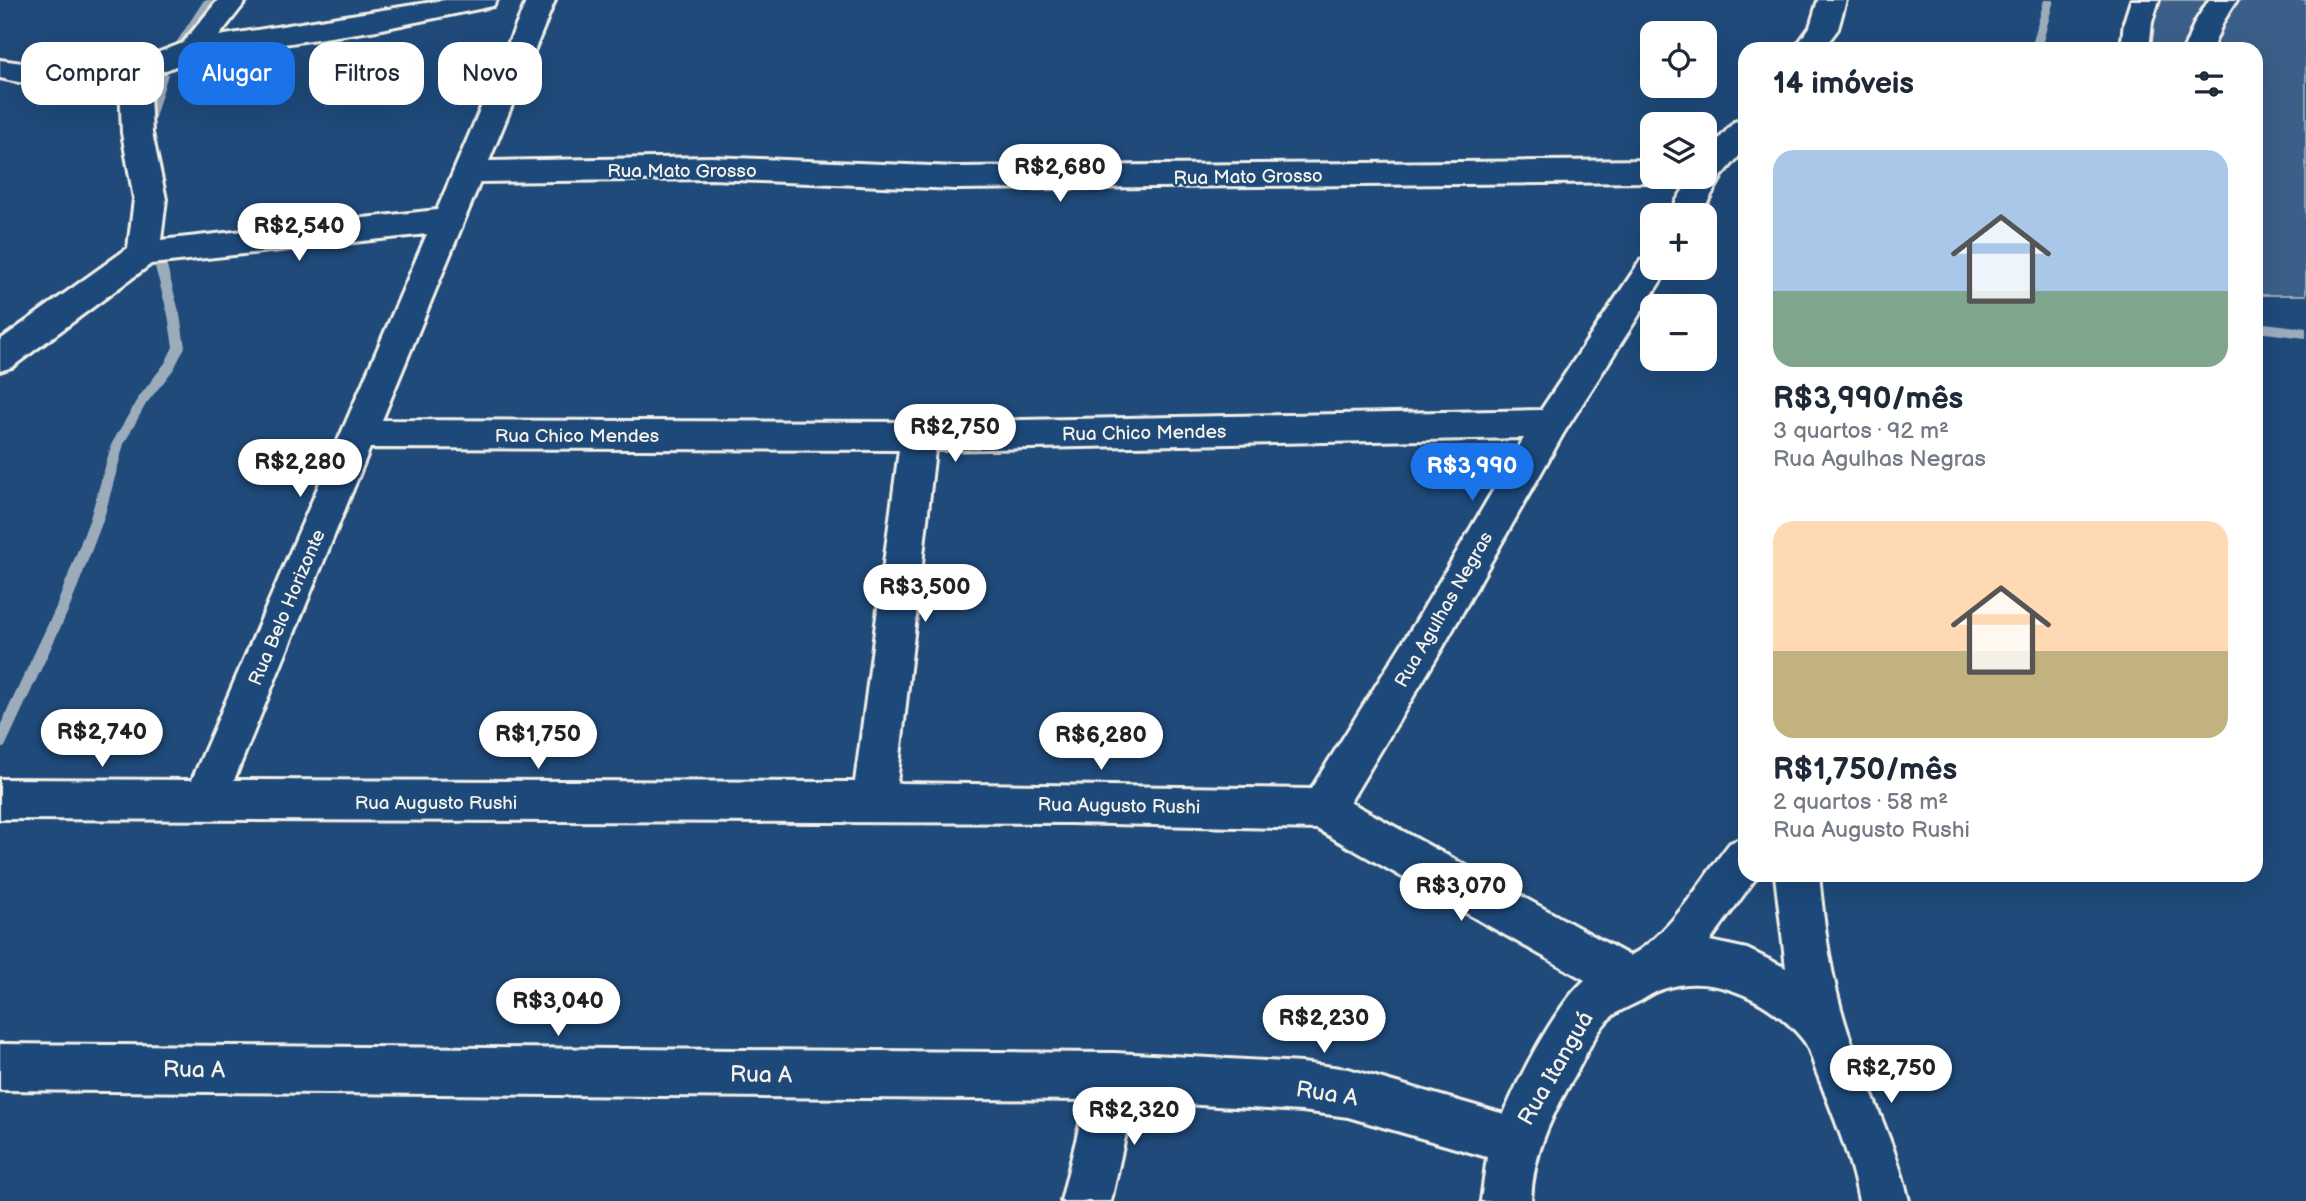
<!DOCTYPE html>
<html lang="pt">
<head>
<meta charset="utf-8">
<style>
	:root { --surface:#fff; --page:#f6f6f7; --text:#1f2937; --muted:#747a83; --accent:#1a73e8 }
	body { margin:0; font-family:"Balsamiq Sans",sans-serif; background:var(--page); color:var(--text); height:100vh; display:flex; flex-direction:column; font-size:26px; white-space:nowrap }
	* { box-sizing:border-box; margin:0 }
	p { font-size:23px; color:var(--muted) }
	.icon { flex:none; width:38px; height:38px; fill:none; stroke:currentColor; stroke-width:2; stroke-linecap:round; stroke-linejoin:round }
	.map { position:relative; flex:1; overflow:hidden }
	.panel { position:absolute; left:1738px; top:42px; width:525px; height:840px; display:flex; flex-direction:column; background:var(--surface); border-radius:21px; box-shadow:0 7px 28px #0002 }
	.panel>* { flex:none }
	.hud { position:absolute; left:21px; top:42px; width:665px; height:63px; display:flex; gap:14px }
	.fabs { position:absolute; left:1640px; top:21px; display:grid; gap:14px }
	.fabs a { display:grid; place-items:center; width:77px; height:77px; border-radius:14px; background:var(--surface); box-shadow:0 7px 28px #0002; font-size:35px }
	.price { position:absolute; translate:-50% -60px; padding:0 16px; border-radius:24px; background:#fff; color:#222; font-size:23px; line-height:46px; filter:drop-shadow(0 2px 4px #0008) }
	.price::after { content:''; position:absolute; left:50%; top:42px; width:21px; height:16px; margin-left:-10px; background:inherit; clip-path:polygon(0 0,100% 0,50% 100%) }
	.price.selected { background:var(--accent); color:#fff }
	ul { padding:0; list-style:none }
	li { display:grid; align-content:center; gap:14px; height:371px; padding:0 35px }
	li span { display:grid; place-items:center; height:217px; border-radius:21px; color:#555 }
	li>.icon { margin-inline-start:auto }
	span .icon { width:126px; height:126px; fill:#fffc; stroke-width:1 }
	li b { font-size:30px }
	h2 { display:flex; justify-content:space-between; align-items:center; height:84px; padding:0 35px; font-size:30px }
	.chip { padding:0 24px; border-radius:21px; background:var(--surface); box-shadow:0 7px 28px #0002; font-size:24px; line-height:63px }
	.chip.selected { background:var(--accent); color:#fff }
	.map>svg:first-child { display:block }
	.green { fill:#3a5f88; stroke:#97a8b8; stroke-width:2 }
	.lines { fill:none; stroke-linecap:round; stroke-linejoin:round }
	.stream { fill:#9cacbb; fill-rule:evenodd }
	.street-casing { stroke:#f4f1e8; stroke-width:6 }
	.street { fill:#1f4a7a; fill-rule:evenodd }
	.labels { text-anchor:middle; stroke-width:5; stroke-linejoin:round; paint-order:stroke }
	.street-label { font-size:19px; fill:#f4f1e8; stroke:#1f4a7a }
	.near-street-label { font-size:23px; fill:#f4f1e8; stroke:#1f4a7a }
</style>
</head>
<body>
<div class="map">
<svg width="2306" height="1201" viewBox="0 0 2306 1201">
	<rect width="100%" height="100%" fill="#1f4a7a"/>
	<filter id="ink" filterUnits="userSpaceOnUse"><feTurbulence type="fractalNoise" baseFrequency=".0143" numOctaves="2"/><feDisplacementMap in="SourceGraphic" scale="14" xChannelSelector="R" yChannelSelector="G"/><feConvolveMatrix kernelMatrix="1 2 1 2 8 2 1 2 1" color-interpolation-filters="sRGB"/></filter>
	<g filter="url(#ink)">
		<!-- green -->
		<polygon class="green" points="2146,0 2306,0 2306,295 2256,295 2256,49 2127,49"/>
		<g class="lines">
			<!-- stream -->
			<g class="stream">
				<polygon points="204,0 214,0 181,51 173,51 172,49"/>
				<polygon points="2044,0 2054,0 2041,49 2031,49"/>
				<polygon points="163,71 168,74 153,124 154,133 149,137 144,133 143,124 158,74"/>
				<polygon points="160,259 166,263 180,315 185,347 174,369 146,404 124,444 104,518 70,607 5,747 0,749 0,726 56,607 90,518 112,443 138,398 165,363 173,347 168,315 154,263"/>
				<polygon points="2256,322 2306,328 2306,338 2256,332"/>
			</g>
			<defs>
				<g id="street">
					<path d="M 218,0 L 247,0 L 219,36 L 445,0 L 497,0 L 493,6 L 377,30 L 198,57 L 149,77 L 152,133 L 166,199 L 161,240 L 437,210 L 527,0 L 555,0 L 489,161 L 711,157 L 956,167 L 1652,160 L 1652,177 L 1664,177 L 1652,182 L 956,189 L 711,179 L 480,182 L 382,420 L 919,422 L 1541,410 L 1641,260 L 1652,257 L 1652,268 L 1669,268 L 1563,434 L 1443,647 L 1350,802 L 1630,956 C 1673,932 1700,881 1730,843 L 1745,837 L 1745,875 L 1758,875 L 1710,941 L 1747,949 L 1786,968 L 1775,875 L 1819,875 C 1824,927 1831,979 1847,1029 C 1866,1087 1895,1141 1909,1201 L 1859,1201 C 1851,1157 1834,1117 1818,1076 C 1813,1065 1811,1050 1804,1041 C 1769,996 1697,964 1645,998 C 1633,1006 1620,1008 1609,1019 C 1594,1034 1586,1055 1576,1073 C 1552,1115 1533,1152 1531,1201 L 1481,1201 L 1487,1157 L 1348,1117 L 1302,1111 L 1133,1101 L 1111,1201 L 1061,1201 L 1086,1100 L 0,1090 L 0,1044 L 1115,1053 L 1302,1063 L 1348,1069 L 1504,1114 C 1518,1078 1557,1004 1585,980 L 1317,829 L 1070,823 L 0,819 L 0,779 L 192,780 L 427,234 L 151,264 L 12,367 L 0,371 L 0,340 L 128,248 L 134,199 L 122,133 L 120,84 C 80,90 40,88 0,78 L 0,60 L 66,69 L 131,63 L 183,43 ZM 1524,438 L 1415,623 L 1311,789 L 897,783 L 935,450 ZM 370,448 L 899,450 L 855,782 L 234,780 Z"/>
					<polygon points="1818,0 1846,0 1838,29 1823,49 1794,49 1810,27"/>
					<polygon points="2131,0 2159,0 2152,22 2149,49 2121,49 2124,22"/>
					<polygon points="2209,0 2237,0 2223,22 2212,49 2184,49 2195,22"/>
					<polygon points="1745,119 1745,149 1722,176 1700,215 1668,215 1691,177 1704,177 1704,156 1734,122"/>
				</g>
			</defs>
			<!-- street casing -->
			<use href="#street" class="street-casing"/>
			<!-- street -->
			<use href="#street" class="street"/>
		</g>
	</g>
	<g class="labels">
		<!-- street labels -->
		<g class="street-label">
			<text x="682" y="177">Rua Mato Grosso</text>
			<text transform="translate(1248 176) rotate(-1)" y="7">Rua Mato Grosso</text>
			<text transform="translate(1144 432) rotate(-1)" y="7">Rua Chico Mendes</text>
			<text x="577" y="442">Rua Chico Mendes</text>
			<text transform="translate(286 607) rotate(-67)" y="7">Rua Belo Horizonte</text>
			<text transform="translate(1443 609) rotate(-60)" y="7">Rua Agulhas Negras</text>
			<text x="436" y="809">Rua Augusto Rushi</text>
			<text transform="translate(1119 805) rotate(1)" y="7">Rua Augusto Rushi</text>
		</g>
		<!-- near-street labels -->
		<g class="near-street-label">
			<text transform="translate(1555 1068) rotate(-60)" y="8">Rua Itanguá</text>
			<text transform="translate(194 1069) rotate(1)" y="8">Rua A</text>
			<text transform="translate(761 1074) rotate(1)" y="8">Rua A</text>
			<text transform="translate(1327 1093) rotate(9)" y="8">Rua A</text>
		</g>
	</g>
</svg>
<div class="fabs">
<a><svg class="icon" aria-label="locate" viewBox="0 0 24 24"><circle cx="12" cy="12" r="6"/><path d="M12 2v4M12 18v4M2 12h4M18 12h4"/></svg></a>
<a><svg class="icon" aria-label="layers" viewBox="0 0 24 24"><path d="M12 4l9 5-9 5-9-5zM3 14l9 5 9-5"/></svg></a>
<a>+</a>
<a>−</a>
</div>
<b class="price" style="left:1060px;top:204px">R$2,680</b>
<b class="price" style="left:299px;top:263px">R$2,540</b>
<b class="price" style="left:955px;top:464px">R$2,750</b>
<b class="price" style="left:300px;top:499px">R$2,280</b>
<b class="price selected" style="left:1472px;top:503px">R$3,990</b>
<b class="price" style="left:925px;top:624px">R$3,500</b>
<b class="price" style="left:102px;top:769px">R$2,740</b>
<b class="price" style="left:538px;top:771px">R$1,750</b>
<b class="price" style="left:1101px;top:772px">R$6,280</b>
<b class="price" style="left:1461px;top:923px">R$3,070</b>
<b class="price" style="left:558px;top:1038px">R$3,040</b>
<b class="price" style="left:1324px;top:1055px">R$2,230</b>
<b class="price" style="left:1891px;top:1105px">R$2,750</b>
<b class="price" style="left:1134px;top:1147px">R$2,320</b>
<div class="hud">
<a class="chip">Comprar</a>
<a class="chip selected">Alugar</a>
<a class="chip">Filtros</a>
<a class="chip">Novo</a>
</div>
<section class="panel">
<h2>14 imóveis<svg class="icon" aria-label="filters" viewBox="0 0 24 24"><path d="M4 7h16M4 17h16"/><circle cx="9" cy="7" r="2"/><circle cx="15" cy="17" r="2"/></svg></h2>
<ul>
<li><span style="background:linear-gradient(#a9c7e8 65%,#7fa58c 0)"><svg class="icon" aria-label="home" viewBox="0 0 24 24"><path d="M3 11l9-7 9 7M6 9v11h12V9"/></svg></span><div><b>R$3,990/mês</b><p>3 quartos · 92 m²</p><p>Rua Agulhas Negras</p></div></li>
<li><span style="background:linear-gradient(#ffd9b3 60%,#c2b280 0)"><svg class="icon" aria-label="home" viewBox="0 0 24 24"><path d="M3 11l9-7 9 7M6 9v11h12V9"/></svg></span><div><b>R$1,750/mês</b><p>2 quartos · 58 m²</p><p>Rua Augusto Rushi</p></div></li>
</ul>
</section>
</div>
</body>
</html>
